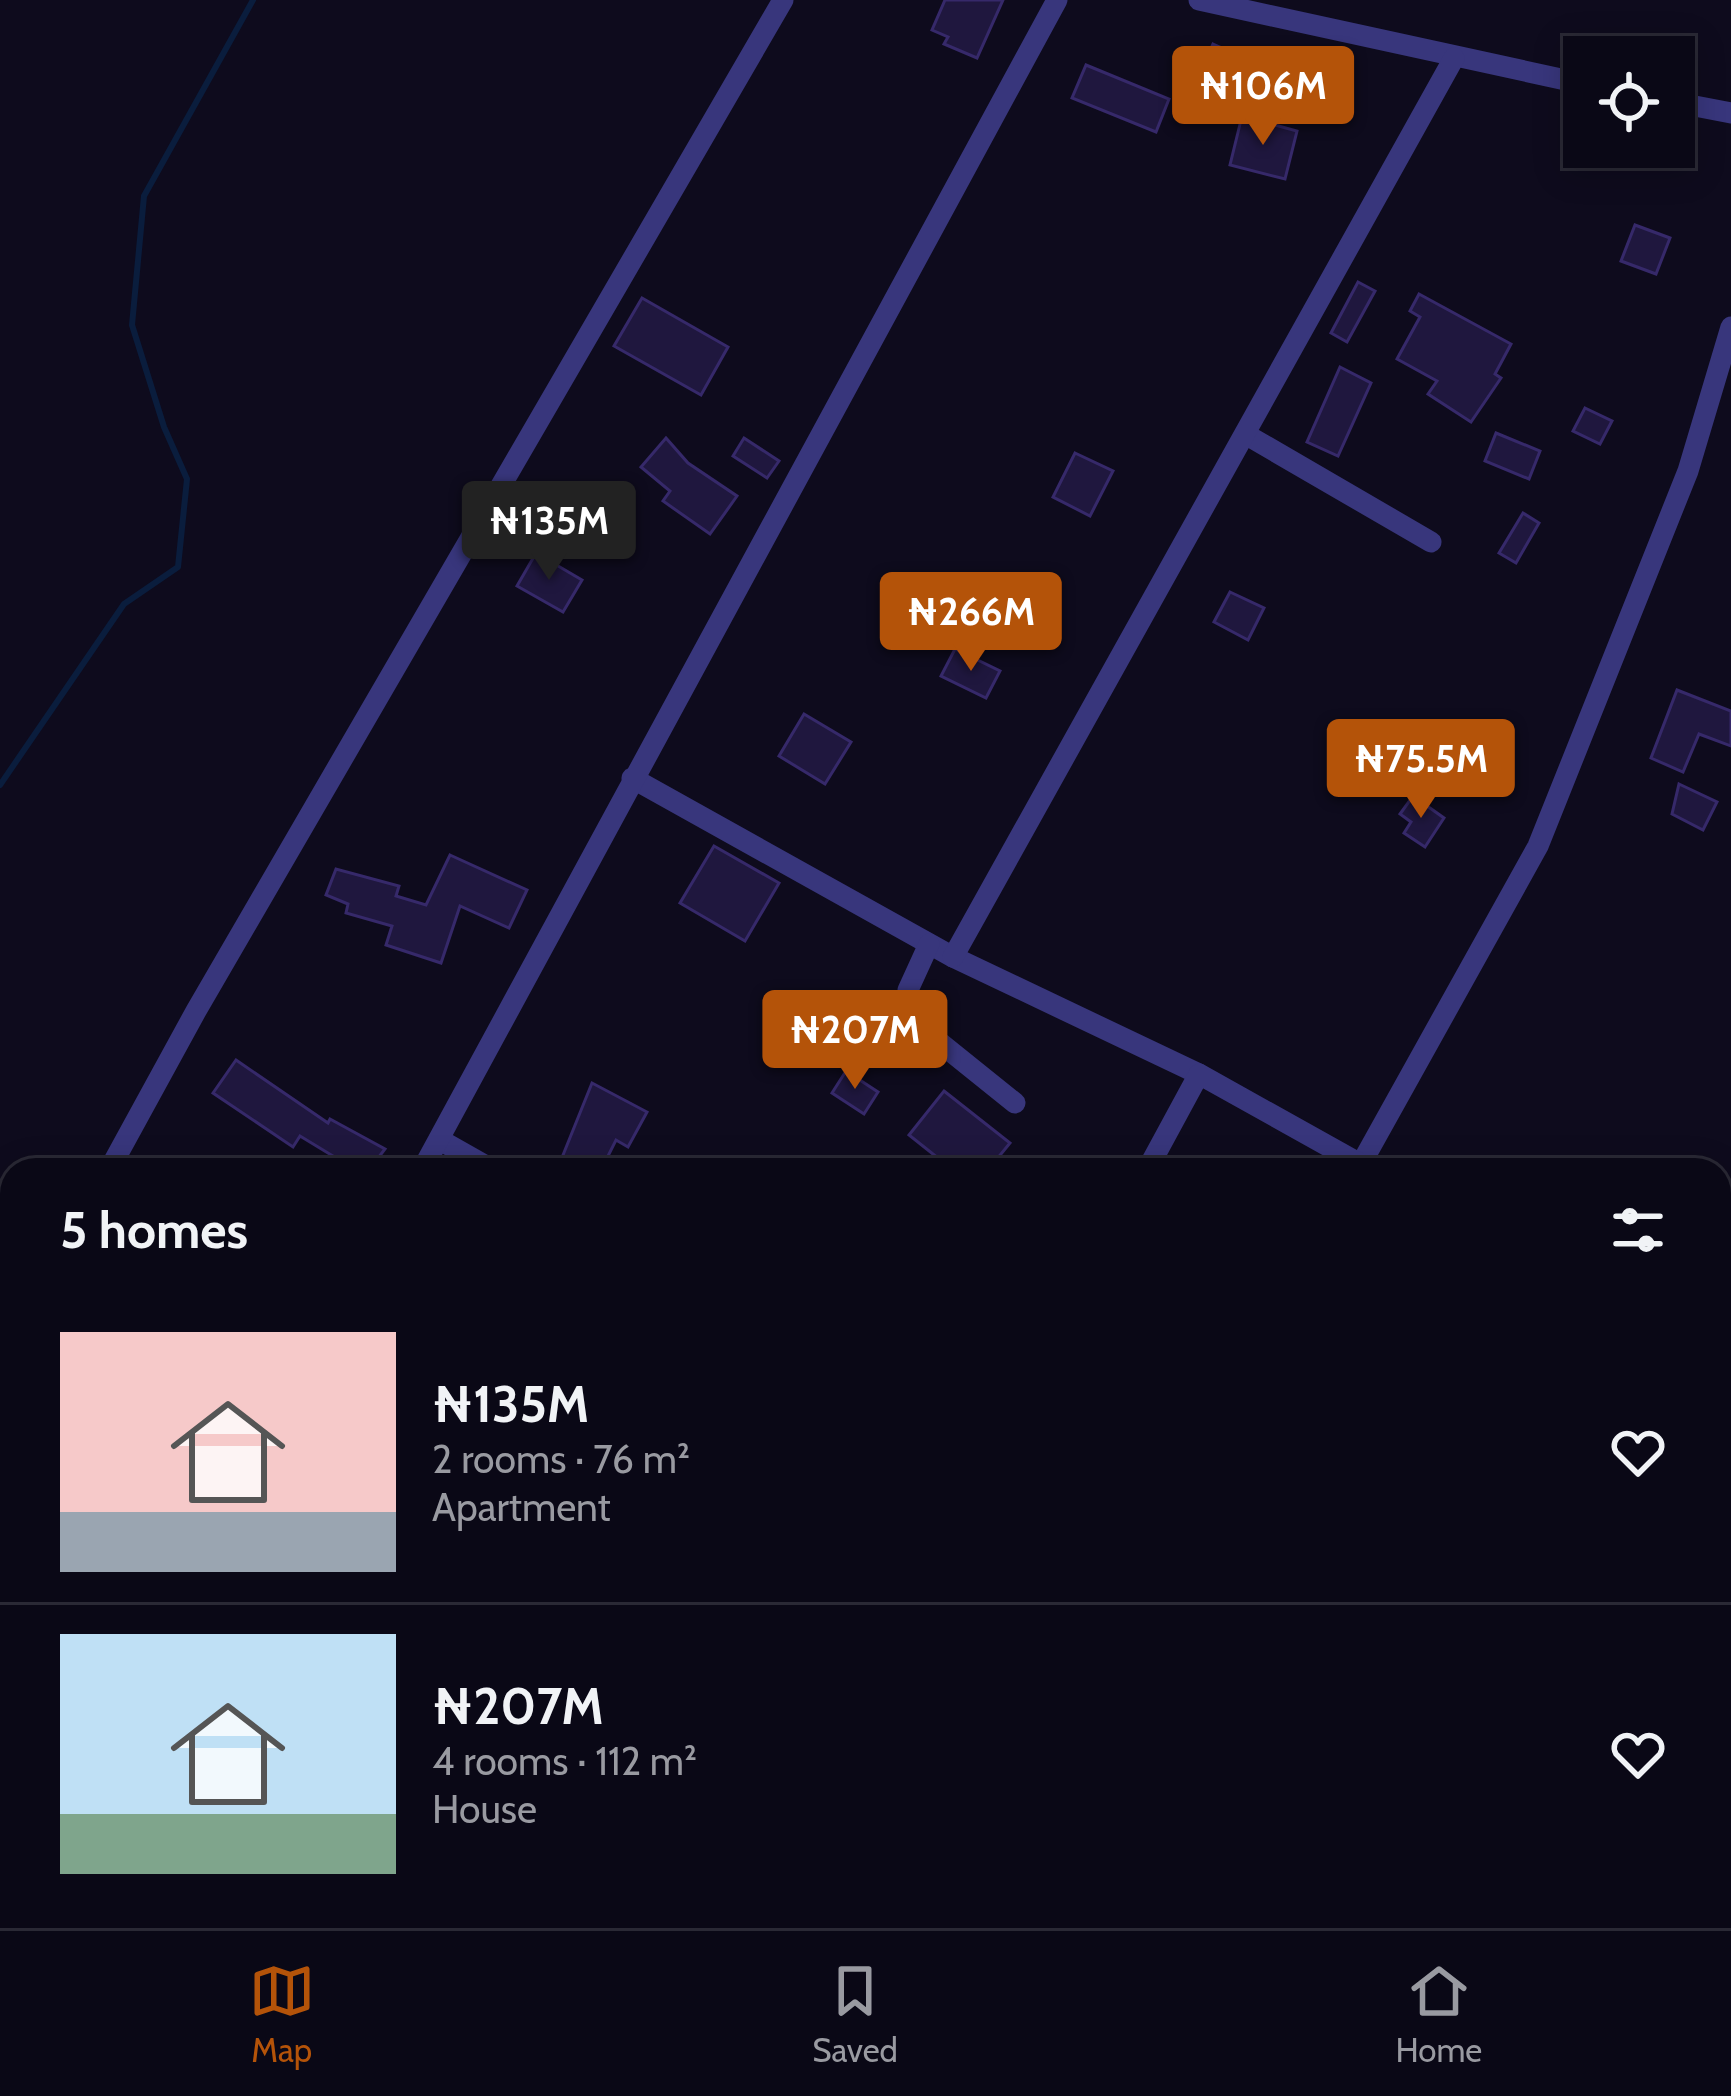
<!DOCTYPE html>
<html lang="en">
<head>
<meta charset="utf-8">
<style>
	:root { --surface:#0a0816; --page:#13111f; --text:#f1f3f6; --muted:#999aa1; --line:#2a2935; --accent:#b45309 }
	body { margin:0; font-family:Cabin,sans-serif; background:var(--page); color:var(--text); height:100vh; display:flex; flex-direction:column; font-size:45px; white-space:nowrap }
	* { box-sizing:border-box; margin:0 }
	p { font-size:39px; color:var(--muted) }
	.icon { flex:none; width:66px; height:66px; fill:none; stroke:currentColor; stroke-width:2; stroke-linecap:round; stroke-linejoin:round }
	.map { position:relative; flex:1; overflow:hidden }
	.side { position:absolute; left:0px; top:1158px; width:1731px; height:771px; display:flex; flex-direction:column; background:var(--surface); border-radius:36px 36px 0 0; box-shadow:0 6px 30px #0003,0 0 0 3px var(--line) }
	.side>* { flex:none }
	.controls { position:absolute; left:1563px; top:36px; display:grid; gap:24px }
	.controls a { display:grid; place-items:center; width:132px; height:132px; border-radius:0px; background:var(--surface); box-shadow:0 6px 30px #0003,0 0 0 3px var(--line); font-size:60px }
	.price { position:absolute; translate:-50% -102px; padding:0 27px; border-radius:12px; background:var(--accent); color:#fff; font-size:39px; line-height:78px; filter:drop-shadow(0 3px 6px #0008) }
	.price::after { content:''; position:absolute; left:50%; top:72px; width:36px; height:27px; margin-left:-18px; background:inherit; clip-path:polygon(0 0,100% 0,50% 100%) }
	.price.selected { background:#222; color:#fff }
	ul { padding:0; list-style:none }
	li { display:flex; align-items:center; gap:36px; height:300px; padding:0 60px }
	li+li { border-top:3px solid var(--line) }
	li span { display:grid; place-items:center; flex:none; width:336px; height:240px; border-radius:0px; color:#555 }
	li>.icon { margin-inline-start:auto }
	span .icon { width:144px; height:144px; fill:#fffc; stroke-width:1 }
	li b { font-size:51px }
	h2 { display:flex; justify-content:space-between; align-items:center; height:144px; padding:0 60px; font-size:51px }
	.tabs { display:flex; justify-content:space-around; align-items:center; height:168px; border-top:3px solid var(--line); background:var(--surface); font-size:33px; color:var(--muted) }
	.tabs a { display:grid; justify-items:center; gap:6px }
	.tabs .selected { color:var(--accent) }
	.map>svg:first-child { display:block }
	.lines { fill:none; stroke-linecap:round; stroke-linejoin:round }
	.stream { stroke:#0a1d3d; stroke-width:6 }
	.building { fill:#1f173e; stroke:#36296a; stroke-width:3 }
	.minor { stroke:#38367c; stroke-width:21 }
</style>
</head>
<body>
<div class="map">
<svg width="1731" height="1928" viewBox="0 0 1731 1928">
	<rect width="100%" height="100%" fill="#0e0b1d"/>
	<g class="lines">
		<!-- stream -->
		<polyline class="stream" points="0,785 124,604 178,567 187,479 164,427 132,325 144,196 253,0"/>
	</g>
	<!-- building -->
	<g class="building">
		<polygon points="945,0 1003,0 977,58 944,44 948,37 932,30"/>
		<polygon points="1213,44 1247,59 1221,117 1187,102"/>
		<polygon points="1086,65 1169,99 1156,132 1072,98"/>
		<polygon points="1242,116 1297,131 1285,179 1230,165"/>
		<polygon points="1635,225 1670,238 1656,274 1621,261"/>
		<polygon points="1358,282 1375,291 1347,342 1331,333"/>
		<polygon points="1419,294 1511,344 1495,374 1501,378 1471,422 1428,394 1437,381 1397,359 1420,317 1410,311"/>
		<polygon points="642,298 728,347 701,395 614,346"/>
		<polygon points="1340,367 1371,383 1338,456 1307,442"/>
		<polygon points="1585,408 1612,421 1600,444 1573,431"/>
		<polygon points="1496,433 1540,451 1529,479 1485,461"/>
		<polygon points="666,438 688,463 737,496 710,534 663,501 670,491 641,467"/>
		<polygon points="744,438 779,461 767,478 733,456"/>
		<polygon points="1075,453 1113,471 1090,516 1053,497"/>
		<polygon points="1523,513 1539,523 1516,563 1499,553"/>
		<polygon points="536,553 582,580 563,612 517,586"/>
		<polygon points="1230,592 1264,608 1248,640 1214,622"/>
		<polygon points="955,649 1000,671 986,698 941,676"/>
		<polygon points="1677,690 1731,711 1731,746 1699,734 1683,772 1651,758"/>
		<polygon points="804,714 851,742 825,784 779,756"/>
		<polygon points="1679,784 1717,802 1703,830 1672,814"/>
		<polygon points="1413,796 1444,818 1425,847 1404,833 1411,822 1400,814"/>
		<polygon points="714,846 779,883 745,941 680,903"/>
		<polygon points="450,855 527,890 509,928 460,906 441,963 386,945 392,926 346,913 348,904 326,895 336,869 399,886 396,896 426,905"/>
		<polygon points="236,1060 328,1123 330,1119 385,1149 369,1170 356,1170 300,1136 293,1147 213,1093"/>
		<polygon points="846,1071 878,1092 864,1114 832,1093"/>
		<polygon points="592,1083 647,1112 628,1147 616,1140 601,1170 557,1170"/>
		<polygon points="944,1091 1010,1143 988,1170 953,1170 909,1135"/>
	</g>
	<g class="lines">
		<!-- minor -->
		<g class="minor">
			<polyline points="1199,0 1584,84"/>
			<polyline points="1674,102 1731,113"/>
			<polyline points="1245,434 1431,542"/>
			<polyline points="632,778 953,957 1199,1074"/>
			<polyline points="929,944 908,990 913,1021 1015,1103"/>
			<polyline points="953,957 1454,58"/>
			<polyline points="440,1140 493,1170"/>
			<polyline points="1361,1164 1538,846 1688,471 1731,327"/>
			<polyline points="109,1170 196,1011 783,0"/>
			<polyline points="422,1170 1057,0"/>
			<polyline points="1147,1170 1199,1074 1371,1170"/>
			<polyline points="1719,1359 1731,1342"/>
			<polyline points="0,1371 12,1349"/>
			<polyline points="1719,1624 1731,1635"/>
			<polyline points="1719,1844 1731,1826"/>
			<polyline points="0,1895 12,1874"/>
			<polyline points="1719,1896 1731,1902"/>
			<polyline points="673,1917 687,1928"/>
			<polyline points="717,1928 725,1917"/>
			<polyline points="989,1928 996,1917"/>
			<polyline points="1326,1928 1334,1917"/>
			<polyline points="1663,1928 1671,1917"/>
		</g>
	</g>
</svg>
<div class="controls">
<a><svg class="icon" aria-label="locate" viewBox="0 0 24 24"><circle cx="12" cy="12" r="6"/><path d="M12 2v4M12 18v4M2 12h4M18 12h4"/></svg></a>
</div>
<b class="price" style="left:1263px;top:148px">₦106M</b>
<b class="price selected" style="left:549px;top:583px">₦135M</b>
<b class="price" style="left:971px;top:674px">₦266M</b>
<b class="price" style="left:1421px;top:821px">₦75.5M</b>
<b class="price" style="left:855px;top:1092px">₦207M</b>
<section class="side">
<h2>5 homes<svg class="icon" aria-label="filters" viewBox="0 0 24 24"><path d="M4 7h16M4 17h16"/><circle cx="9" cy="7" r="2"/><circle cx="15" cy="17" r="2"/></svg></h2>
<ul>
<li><span style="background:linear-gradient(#f6c9c9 75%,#9aa5b1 0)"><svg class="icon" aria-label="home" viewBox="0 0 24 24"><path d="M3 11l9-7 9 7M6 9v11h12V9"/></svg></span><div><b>₦135M</b><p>2 rooms · 76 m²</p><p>Apartment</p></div><svg class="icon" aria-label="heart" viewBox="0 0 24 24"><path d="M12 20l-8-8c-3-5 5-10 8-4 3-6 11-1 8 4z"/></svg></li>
<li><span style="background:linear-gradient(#bfe0f5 75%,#7fa58c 0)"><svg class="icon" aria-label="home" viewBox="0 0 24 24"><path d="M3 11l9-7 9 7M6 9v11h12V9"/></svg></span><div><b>₦207M</b><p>4 rooms · 112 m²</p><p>House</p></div><svg class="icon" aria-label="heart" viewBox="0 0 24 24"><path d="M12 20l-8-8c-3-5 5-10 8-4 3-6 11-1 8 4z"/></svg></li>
</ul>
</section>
</div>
<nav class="tabs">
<a class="selected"><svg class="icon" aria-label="map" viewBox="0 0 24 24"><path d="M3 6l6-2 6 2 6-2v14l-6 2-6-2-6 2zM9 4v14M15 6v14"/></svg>Map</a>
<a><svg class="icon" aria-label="saved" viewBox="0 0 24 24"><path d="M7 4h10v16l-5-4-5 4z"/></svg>Saved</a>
<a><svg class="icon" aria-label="home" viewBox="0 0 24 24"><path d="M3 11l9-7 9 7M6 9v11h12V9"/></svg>Home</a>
</nav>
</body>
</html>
